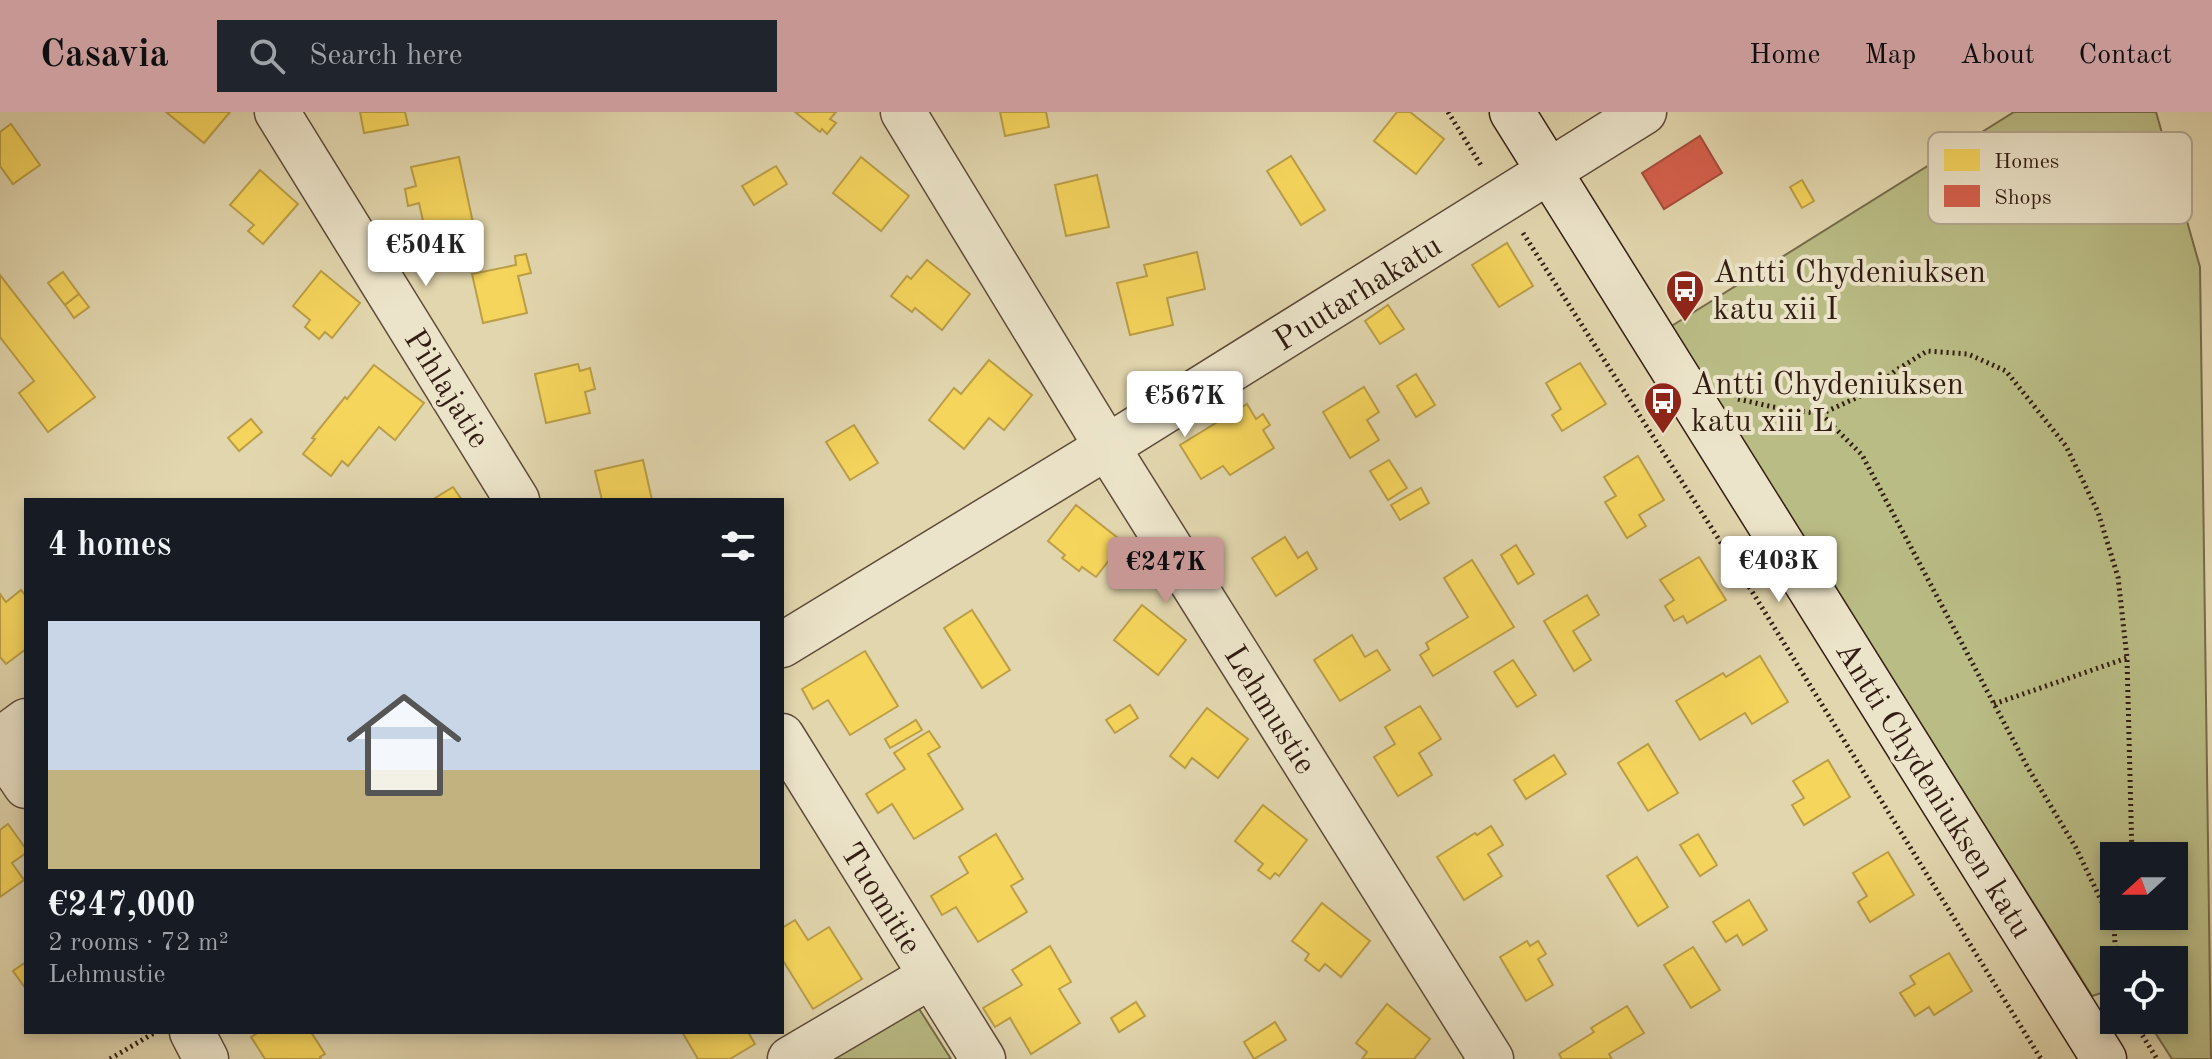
<!DOCTYPE html>
<html lang="en">
<head>
<meta charset="utf-8">
<style>
	:root { --surface:#171b24; --page:#20242c; --text:#f1f3f6; --muted:#9ea1a6; --line:#363941; --accent:#c59692 }
	body { margin:0; font-family:"Old Standard TT",serif; background:var(--page); color:var(--text); height:100vh; display:flex; flex-direction:column; font-size:30px; white-space:nowrap }
	* { box-sizing:border-box; margin:0 }
	p { font-size:26px; color:var(--muted) }
	.icon { flex:none; width:44px; height:44px; fill:none; stroke:currentColor; stroke-width:2; stroke-linecap:round; stroke-linejoin:round }
	.map { position:relative; flex:1; overflow:hidden }
	.side { position:absolute; left:24px; top:386px; width:760px; height:536px; display:flex; flex-direction:column; background:var(--surface); border-radius:0px; box-shadow:0 4px 12px #0003 }
	.side>* { flex:none }
	.needle { width:52px; rotate:249deg }
	.tools { position:absolute; left:2100px; top:730px; display:grid; gap:16px }
	.tools a { display:grid; place-items:center; width:88px; height:88px; border-radius:0px; background:var(--surface); box-shadow:0 4px 12px #0003; font-size:40px }
	.price { position:absolute; translate:-50% -68px; padding:0 18px; border-radius:8px; background:#fff; color:#222; font-size:26px; line-height:52px; filter:drop-shadow(0 2px 4px #0008) }
	.price::after { content:''; position:absolute; left:50%; top:48px; width:24px; height:18px; margin-left:-12px; background:inherit; clip-path:polygon(0 0,100% 0,50% 100%) }
	.price.selected { background:var(--accent); color:#111 }
	ul { padding:0; list-style:none }
	li { display:grid; align-content:center; gap:16px; height:424px; padding:0 24px }
	li+li { border-top:2px solid var(--line) }
	li span { display:grid; place-items:center; height:248px; border-radius:0px; color:#555 }
	li>.icon { margin-inline-start:auto }
	span .icon { width:144px; height:144px; fill:#fffc; stroke-width:1 }
	li b { font-size:34px }
	h2 { display:flex; justify-content:space-between; align-items:center; height:96px; padding:0 24px; font-size:34px }
	header { display:flex; align-items:center; gap:48px; box-sizing:border-box; height:112px; padding:0 40px; background:var(--accent); color:#111 }
	header strong { font-size:38px }
	nav { display:flex; gap:44px; margin-inline-start:auto; font-size:28px }
	.search { width:560px; height:72px; background:var(--page); display:flex; align-items:center; gap:20px; box-sizing:border-box; padding:0 28px; border-radius:0px; color:var(--muted); font-size:30px }
	.map>svg:first-child { display:block }
	.green { fill:#babc85; stroke:#766c4c; stroke-width:2; fill-rule:evenodd }
	.homes { fill:#f6d55c; stroke:#bb9e46; stroke-width:2 }
	.shops { fill:#d6604d; stroke:#a54c3b; stroke-width:2 }
	.lines { fill:none; stroke-linecap:round; stroke-linejoin:round }
	.minor-casing { stroke:#5e4b39; stroke-width:47 }
	.secondary-casing { stroke:#321d12; stroke-width:47 }
	.path { stroke:#321d12; stroke-width:5; stroke-dasharray:2 4; stroke-linecap:butt }
	.minor { stroke:#ece4ca; stroke-width:44 }
	.secondary { stroke:#ece4ca; stroke-width:44 }
	.labels { text-anchor:middle; stroke-width:8; stroke-linejoin:round; paint-order:stroke }
	.poi-label { font-size:32px; fill:#321d12; stroke:#ece4ca; text-anchor:start }
	.street-label { font-size:32px; fill:#321d12; stroke:#ece4ca }
	.key { fill:#ece4ca; stroke:#b4a893; stroke-width:2 }
	.key-label { font-size:22px; fill:#321d12 }
</style>
</head>
<body>
<header>
<strong>Casavia</strong>
<div class="search"><svg class="icon" aria-label="search" viewBox="0 0 24 24"><circle cx="10" cy="10" r="6"/><path d="M15 15l6 6"/></svg>Search here</div>
<nav><a>Home</a><a>Map</a><a>About</a><a>Contact</a></nav>
</header>
<div class="map">
<svg width="2212" height="947" viewBox="0 0 2212 947">
	<rect width="100%" height="100%" fill="#e2d6ae"/>
	<filter id="stains"><feTurbulence type="fractalNoise" baseFrequency=".0025" numOctaves="4"/><feColorMatrix values="0 0 0 0 .2 0 0 0 0 .09 0 0 0 0 .02 0 0 0 .5 -.17"/></filter>
	<radialGradient id="worn" r=".72"><stop offset=".6" stop-color="#630" stop-opacity="0"/><stop offset="1" stop-color="#630" stop-opacity=".3"/></radialGradient>
	<!-- green -->
	<g class="green">
		<path d="M 2014,0 L 2156,0 L 2200,155 L 2211,947 L 2172,947 L 2147,908 L 2174,908 L 2174,848 L 2114,848 L 2114,877 L 2092,884 L 1670,215 ZM 2114,744 L 2174,744 L 2174,804 L 2114,804 Z"/>
		<polygon points="916,892 951,947 822,947"/>
	</g>
	<!-- homes -->
	<g class="homes">
		<polygon points="166,0 230,0 204,31"/>
		<polygon points="360,0 405,0 408,13 364,21"/>
		<polygon points="795,0 836,0 830,7 836,11 827,22 822,17 820,20"/>
		<polygon points="1000,0 1046,0 1049,15 1005,24"/>
		<polygon points="1397,0 1410,0 1444,27 1416,62 1374,29"/>
		<polygon points="11,12 40,53 13,72 0,54 0,20"/>
		<polygon points="1291,44 1325,98 1301,113 1267,59"/>
		<polygon points="459,45 473,111 426,122 419,91 408,94 405,77 416,74 411,55"/>
		<polygon points="861,45 909,84 881,119 833,81"/>
		<polygon points="776,54 787,72 754,93 742,74"/>
		<polygon points="260,58 298,92 263,132 248,119 254,113 230,93"/>
		<polygon points="1097,63 1109,115 1066,124 1055,73"/>
		<polygon points="1802,68 1814,89 1802,96 1790,75"/>
		<polygon points="1507,131 1533,174 1499,195 1472,153"/>
		<polygon points="1197,140 1205,177 1167,186 1173,213 1130,223 1117,171 1147,164 1144,153"/>
		<polygon points="526,142 531,161 518,164 527,201 483,211 472,162 516,153 515,144"/>
		<polygon points="927,148 970,182 942,218 915,196 912,200 891,184 907,164 911,167"/>
		<polygon points="321,159 360,191 332,226 325,220 319,227 305,215 310,208 293,194"/>
		<polygon points="63,160 79,182 65,193 48,171"/>
		<polygon points="0,163 95,285 48,320 19,281 34,269 0,225"/>
		<polygon points="79,182 89,195 74,206 65,193"/>
		<polygon points="1388,193 1404,217 1380,232 1365,209"/>
		<polygon points="989,248 1032,283 1004,318 989,306 964,337 929,308 954,276 961,282"/>
		<polygon points="1580,251 1606,292 1562,319 1552,303 1561,297 1546,271"/>
		<polygon points="578,252 580,259 590,256 595,277 585,280 590,301 546,311 535,262"/>
		<polygon points="374,253 424,291 395,328 379,315 348,354 342,349 331,364 303,342 315,327 312,326 345,285 347,287"/>
		<polygon points="1416,262 1435,293 1416,305 1397,274"/>
		<polygon points="1364,275 1379,300 1367,308 1379,328 1350,346 1323,300"/>
		<polygon points="1247,292 1256,307 1263,302 1270,313 1263,318 1274,336 1230,363 1223,354 1201,367 1180,333"/>
		<polygon points="251,307 262,320 239,339 228,326"/>
		<polygon points="854,313 878,351 850,368 826,330"/>
		<polygon points="1638,344 1664,388 1639,403 1646,414 1627,426 1605,390 1616,384 1604,365"/>
		<polygon points="643,348 652,388 602,388 595,359"/>
		<polygon points="1389,348 1407,376 1388,388 1370,359"/>
		<polygon points="453,375 462,388 432,388"/>
		<polygon points="1421,376 1429,391 1400,408 1391,393"/>
		<polygon points="1076,393 1123,430 1096,465 1082,455 1079,459 1062,446 1065,443 1048,429"/>
		<polygon points="1285,425 1298,446 1307,440 1317,457 1276,484 1252,446"/>
		<polygon points="1516,433 1534,462 1518,472 1501,443"/>
		<polygon points="1699,445 1726,488 1687,511 1683,504 1674,509 1665,494 1674,488 1660,468"/>
		<polygon points="1472,448 1514,515 1433,564 1420,543 1429,537 1426,531 1468,505 1444,466"/>
		<polygon points="21,478 26,484 26,537 6,552 0,545 0,482 6,490"/>
		<polygon points="1587,483 1599,503 1573,519 1591,548 1574,559 1544,509"/>
		<polygon points="1142,493 1186,528 1158,563 1114,528"/>
		<polygon points="972,498 1010,558 982,576 944,516"/>
		<polygon points="1352,523 1365,545 1377,538 1390,558 1340,589 1314,548"/>
		<polygon points="865,539 898,594 850,623 828,588 813,597 802,577"/>
		<polygon points="1760,544 1788,590 1752,612 1745,601 1700,628 1676,589 1723,561 1726,565"/>
		<polygon points="1513,548 1536,583 1517,595 1494,560"/>
		<polygon points="1130,593 1138,606 1115,621 1106,608"/>
		<polygon points="1420,594 1441,627 1419,641 1432,663 1398,684 1374,645 1395,632 1385,615"/>
		<polygon points="1207,596 1248,627 1218,666 1192,646 1185,656 1170,644"/>
		<polygon points="916,608 922,618 890,636 885,627"/>
		<polygon points="929,619 940,635 928,642 963,697 914,727 892,692 878,701 866,682 905,657 894,641"/>
		<polygon points="1648,632 1678,681 1648,699 1618,651"/>
		<polygon points="1554,643 1566,662 1526,687 1514,668"/>
		<polygon points="1828,648 1850,685 1804,713 1792,693 1804,686 1793,669"/>
		<polygon points="1263,693 1307,728 1279,764 1275,761 1270,767 1258,758 1263,752 1235,729"/>
		<polygon points="8,712 26,737 26,741 12,751 24,768 0,785 0,718"/>
		<polygon points="1491,714 1503,733 1488,742 1502,764 1464,788 1437,745 1475,721 1477,723"/>
		<polygon points="996,722 1023,767 1011,774 1027,800 978,830 956,795 942,803 931,784 968,761 959,745"/>
		<polygon points="1698,722 1717,753 1700,764 1680,733"/>
		<polygon points="1888,740 1914,783 1870,810 1858,790 1867,784 1853,761"/>
		<polygon points="1637,745 1668,795 1638,814 1607,764"/>
		<polygon points="1749,788 1767,818 1743,833 1737,823 1726,830 1713,810"/>
		<polygon points="1322,791 1370,829 1341,865 1325,852 1319,859 1305,848 1309,842 1292,829"/>
		<polygon points="795,808 808,828 829,815 862,867 813,897 782,847 782,816"/>
		<polygon points="1527,829 1530,834 1538,829 1546,842 1538,847 1553,873 1526,889 1500,845"/>
		<polygon points="1050,834 1071,870 1059,877 1080,911 1031,942 1010,906 995,915 983,896 1022,873 1012,858"/>
		<polygon points="1693,835 1720,878 1691,896 1664,853"/>
		<polygon points="1949,841 1972,879 1934,903 1929,895 1915,904 1900,881 1915,872 1910,864"/>
		<polygon points="26,850 26,877 13,859"/>
		<polygon points="1136,890 1145,904 1119,920 1111,906"/>
		<polygon points="1387,892 1430,927 1414,947 1362,947 1367,940 1356,931"/>
		<polygon points="1627,894 1644,921 1609,942 1612,947 1562,947 1559,942 1594,920 1591,916"/>
		<polygon points="1275,910 1286,928 1254,947 1244,930"/>
		<polygon points="259,920 311,920 325,942 320,945 321,947 265,947 251,925"/>
		<polygon points="682,920 748,920 755,932 730,947 698,947"/>
	</g>
	<!-- shops -->
	<polygon class="shops" points="1700,24 1722,61 1664,97 1642,61"/>
	<g class="lines">
		<defs>
			<g id="minor">
				<polyline points="277,0 517,388"/>
				<polyline points="903,0 1107,335 1491,947"/>
				<polyline points="782,533 1107,335 1644,0"/>
				<polyline points="782,624 983,947"/>
				<polyline points="0,628 26,609"/>
				<polyline points="0,636 26,674"/>
				<polyline points="192,920 206,947"/>
				<polyline points="790,947 931,864"/>
			</g>
			<polyline id="secondary" points="1512,0 2104,947"/>
		</defs>
		<!-- minor casing -->
		<use href="#minor" class="minor-casing"/>
		<!-- secondary casing -->
		<use href="#secondary" class="secondary-casing"/>
		<!-- path -->
		<g class="path">
			<polyline points="1448,0 1482,55"/>
			<polyline points="1523,121 1748,473 2041,947"/>
			<polyline points="1738,287 1773,295 1821,302 1869,280 1895,259 1927,239 1968,242 2006,259 2066,334 2098,400 2118,465 2127,546 2132,744"/>
			<polyline points="1821,302 1862,343 2028,656 2076,736 2114,815"/>
			<polyline points="1994,592 2127,546"/>
			<polyline points="2116,848 2114,815 2120,804"/>
			<polyline points="2133,908 2157,947"/>
			<polyline points="110,947 154,921"/>
		</g>
		<!-- minor -->
		<use href="#minor" class="minor"/>
		<!-- secondary -->
		<use href="#secondary" class="secondary"/>
	</g>
	<!-- icons -->
	<defs>
		<symbol id="bus-pin" viewBox="-11 -11 22 30"><path d="M0 17L-7.5 6A9.5 9.5 0 1 1 7.5 6Z" fill="#8f2418" stroke="#ece4ca"/><path d="M-5-6H5V4H4V6H2V4H-2V6H-4V4H-5ZM-3.5-4V0h7V-4ZM-3.5 1.2v1.5H-2V1.2ZM2 1.2v1.5H3.5V1.2Z" fill="#fff"/></symbol>
	</defs>
	<g fill-rule="evenodd">
		<use href="#bus-pin" x="1663" y="155" width="44" height="60"/>
		<use href="#bus-pin" x="1641" y="267" width="44" height="60"/>
	</g>
	<g class="labels">
		<!-- poi labels -->
		<g class="poi-label">
			<text x="1713" y="170">Antti Chydeniuksen<tspan x="1713" dy="37">katu xii I</tspan></text>
			<text x="1691" y="282">Antti Chydeniuksen<tspan x="1691" dy="37">katu xiii L</tspan></text>
		</g>
		<!-- street labels -->
		<g class="street-label">
			<text transform="translate(1357 180) rotate(-32)" y="11">Puutarhakatu</text>
			<text transform="translate(448 276) rotate(58)" y="11">Pihlajatie</text>
			<text transform="translate(1271 597) rotate(58)" y="11">Lehmustie</text>
			<text transform="translate(1935 677) rotate(58)" y="11">Antti Chydeniuksen katu</text>
			<text transform="translate(882 786) rotate(58)" y="11">Tuomitie</text>
		</g>
	</g>
	<!-- legend -->
	<rect x="1928" y="20" width="264" height="92" rx="12" class="key"/>
	<rect x="1944" y="37" width="36" height="22" fill="#f6d55c"/>
	<rect x="1944" y="73" width="36" height="22" fill="#d6604d"/>
	<g class="key-label">
		<text x="1994" y="56">Homes</text>
		<text x="1994" y="92">Shops</text>
	</g>
	<rect width="100%" height="100%" filter="url(#stains)"/>
	<rect width="100%" height="100%" fill="url(#worn)"/>
</svg>
<div class="tools">
<a><svg class="needle" viewBox="-14 -14 28 28"><path d="M0-13l5 13h-10z" fill="#e53935"/><path d="M0 13l5-13h-10z" fill="#9ea1a6"/></svg></a>
<a><svg class="icon" aria-label="locate" viewBox="0 0 24 24"><circle cx="12" cy="12" r="6"/><path d="M12 2v4M12 18v4M2 12h4M18 12h4"/></svg></a>
</div>
<b class="price" style="left:426px;top:176px">€504K</b>
<b class="price" style="left:1185px;top:327px">€567K</b>
<b class="price" style="left:1779px;top:492px">€403K</b>
<b class="price selected" style="left:1166px;top:493px">€247K</b>
<section class="side">
<h2>4 homes<svg class="icon" aria-label="filters" viewBox="0 0 24 24"><path d="M4 7h16M4 17h16"/><circle cx="9" cy="7" r="2"/><circle cx="15" cy="17" r="2"/></svg></h2>
<ul>
<li><span style="background:linear-gradient(#c9d6e8 60%,#c2b280 0)"><svg class="icon" aria-label="home" viewBox="0 0 24 24"><path d="M3 11l9-7 9 7M6 9v11h12V9"/></svg></span><div><b>€247,000</b><p>2 rooms · 72 m²</p><p>Lehmustie</p></div></li>
</ul>
</section>
</div>
</body>
</html>
